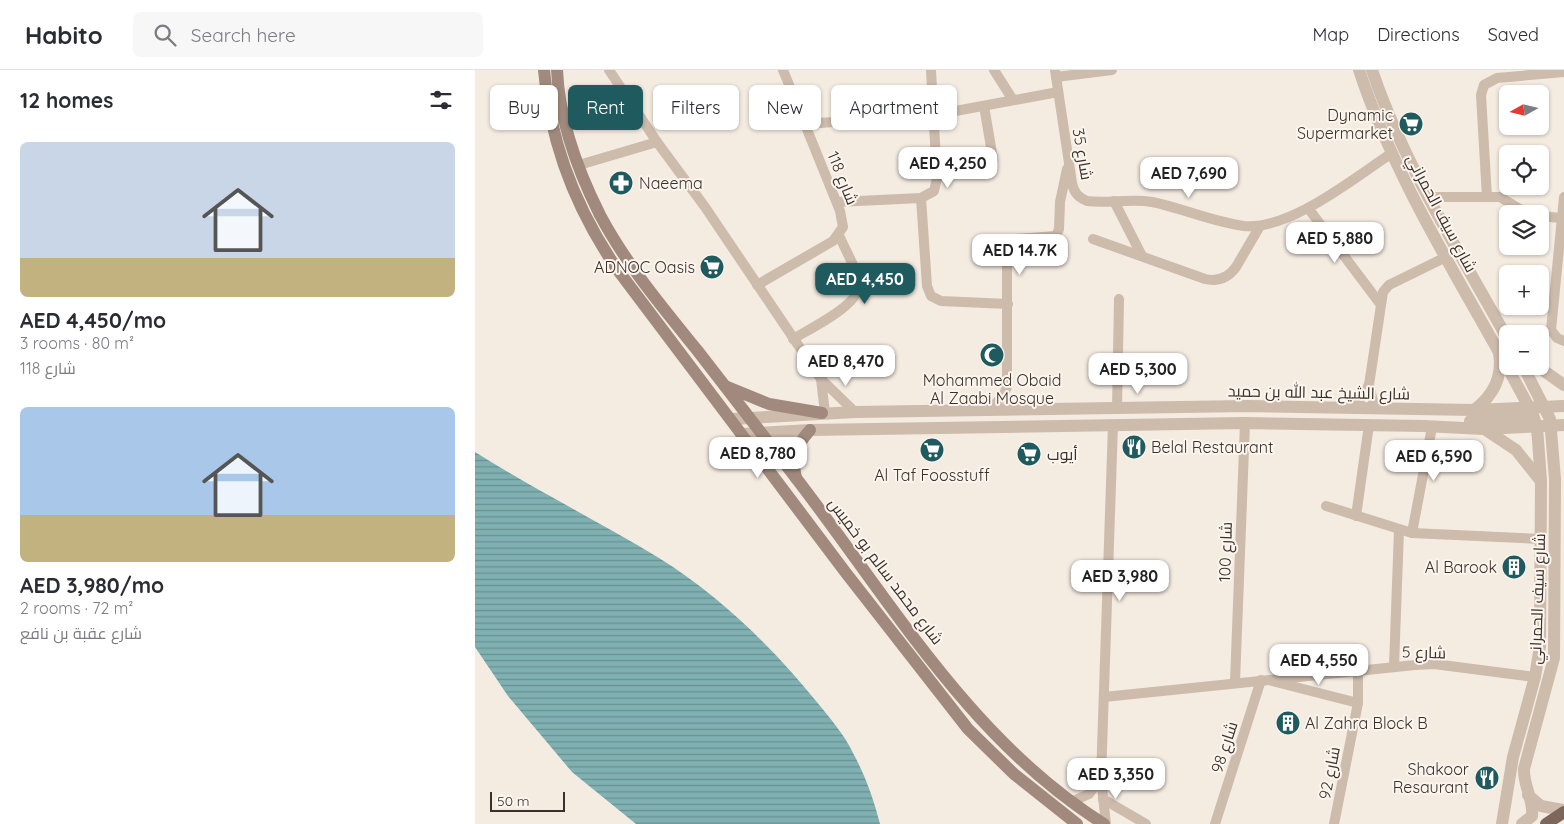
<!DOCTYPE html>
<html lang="en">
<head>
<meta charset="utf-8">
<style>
	:root { --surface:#fff; --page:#f7f7f7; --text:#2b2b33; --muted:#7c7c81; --line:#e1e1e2; --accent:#1f5a5e }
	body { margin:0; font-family:Quicksand,Cairo,sans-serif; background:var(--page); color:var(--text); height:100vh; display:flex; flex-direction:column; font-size:19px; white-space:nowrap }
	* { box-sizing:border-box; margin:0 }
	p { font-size:16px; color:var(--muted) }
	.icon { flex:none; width:28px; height:28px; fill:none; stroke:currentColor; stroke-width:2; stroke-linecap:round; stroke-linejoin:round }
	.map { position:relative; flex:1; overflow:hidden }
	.sheet { display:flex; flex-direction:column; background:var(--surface); width:475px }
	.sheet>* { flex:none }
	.hud { position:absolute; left:15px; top:15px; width:475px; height:45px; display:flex; gap:10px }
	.needle { width:32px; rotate:262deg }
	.controls { position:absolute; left:1024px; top:15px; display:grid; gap:10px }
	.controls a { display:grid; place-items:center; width:50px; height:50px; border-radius:8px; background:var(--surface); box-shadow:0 1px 4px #0004; font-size:25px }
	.scale { position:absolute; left:15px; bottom:12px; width:75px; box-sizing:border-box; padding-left:5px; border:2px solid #3b302b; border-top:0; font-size:14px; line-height:18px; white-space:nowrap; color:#3b302b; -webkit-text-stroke:4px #fbf5ee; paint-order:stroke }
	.price { position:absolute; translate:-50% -42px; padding:0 11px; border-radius:10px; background:#fff; color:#222; font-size:16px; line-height:32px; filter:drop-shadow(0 1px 2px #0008) }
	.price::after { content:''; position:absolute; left:50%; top:30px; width:15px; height:11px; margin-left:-8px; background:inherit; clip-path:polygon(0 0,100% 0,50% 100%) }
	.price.selected { background:var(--accent); color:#fff }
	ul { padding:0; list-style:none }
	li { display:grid; align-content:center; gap:10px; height:265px; padding:0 20px }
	li span { display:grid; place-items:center; height:155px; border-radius:8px; color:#555 }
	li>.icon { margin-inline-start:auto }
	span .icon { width:90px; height:90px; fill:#fffc; stroke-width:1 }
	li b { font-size:21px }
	h2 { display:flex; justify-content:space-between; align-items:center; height:60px; padding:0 20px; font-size:21px }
	.pill { padding:0 18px; border-radius:8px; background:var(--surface); box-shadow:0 1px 4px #0004; font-size:18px; line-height:45px }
	.pill.selected { background:var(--accent); color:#fff }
	header { display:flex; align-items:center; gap:30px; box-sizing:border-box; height:70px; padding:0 25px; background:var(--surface); border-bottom:1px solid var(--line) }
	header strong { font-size:24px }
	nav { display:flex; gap:28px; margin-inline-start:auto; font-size:18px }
	.search { width:350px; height:45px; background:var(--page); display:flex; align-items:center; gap:12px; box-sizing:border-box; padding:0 18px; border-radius:8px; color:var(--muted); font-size:19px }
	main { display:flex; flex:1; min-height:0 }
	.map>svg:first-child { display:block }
	.water { fill:url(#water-rules) }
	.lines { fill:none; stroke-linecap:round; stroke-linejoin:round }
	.minor { stroke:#cdbbac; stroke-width:10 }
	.tertiary { stroke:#cdbbac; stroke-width:12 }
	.secondary { stroke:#a18a7d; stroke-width:12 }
	.primary { stroke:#7d675c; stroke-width:12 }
	.labels { text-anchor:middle; stroke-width:4; stroke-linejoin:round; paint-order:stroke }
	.poi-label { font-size:16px; fill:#3b302b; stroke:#fbf5ee; text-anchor:end }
	.street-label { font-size:16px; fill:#3b302b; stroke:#fbf5ee }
</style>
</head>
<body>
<header>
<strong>Habito</strong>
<div class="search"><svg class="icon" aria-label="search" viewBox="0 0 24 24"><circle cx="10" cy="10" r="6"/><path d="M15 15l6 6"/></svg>Search here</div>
<nav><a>Map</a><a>Directions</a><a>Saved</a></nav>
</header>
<main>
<section class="sheet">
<h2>12 homes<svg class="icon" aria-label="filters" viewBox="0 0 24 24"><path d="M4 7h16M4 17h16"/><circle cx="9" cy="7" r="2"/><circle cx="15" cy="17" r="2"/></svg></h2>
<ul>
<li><span style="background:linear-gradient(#c9d6e8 75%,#c2b280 0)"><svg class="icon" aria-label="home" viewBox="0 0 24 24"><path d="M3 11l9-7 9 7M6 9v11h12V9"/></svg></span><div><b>AED 4,450/mo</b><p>3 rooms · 80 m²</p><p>شارع 118</p></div></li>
<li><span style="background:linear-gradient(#a9c7e8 70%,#c2b280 0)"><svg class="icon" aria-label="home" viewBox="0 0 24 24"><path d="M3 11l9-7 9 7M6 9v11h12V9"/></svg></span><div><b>AED 3,980/mo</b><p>2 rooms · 72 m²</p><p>شارع عقبة بن نافع</p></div></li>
</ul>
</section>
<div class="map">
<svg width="1089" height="754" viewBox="0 0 1089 754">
	<defs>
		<pattern id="water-rules" width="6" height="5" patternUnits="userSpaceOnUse" patternTransform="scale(1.25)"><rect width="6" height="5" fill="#7fb0b2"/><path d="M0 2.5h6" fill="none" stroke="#699091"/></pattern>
	</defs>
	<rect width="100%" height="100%" fill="#f4ebe1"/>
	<!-- water -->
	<path class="water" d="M 0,382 C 60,420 123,451 184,488 C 244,525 297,577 341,631 C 354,647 369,664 378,683 C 390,705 399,730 405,754 L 161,754 L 97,702 L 33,626 L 0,577 Z"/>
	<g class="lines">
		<!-- minor -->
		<g class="minor">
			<polyline points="134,0 182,72 230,137 346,309 380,342"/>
			<polyline points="519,0 538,30"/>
			<path d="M 580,0 L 597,113 C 599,123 603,127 612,131 C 633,134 655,128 677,132 C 707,138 738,152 769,156 C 816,160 879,108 917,83"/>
			<polyline points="581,7 637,0"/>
			<polyline points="509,36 518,89"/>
			<polyline points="330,54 459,45 583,22"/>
			<polyline points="104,95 182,72"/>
			<polyline points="953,127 1025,127 1053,144"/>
			<polyline points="1012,127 1006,25 1009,15 1022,8 1089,2"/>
			<polyline points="1089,127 1076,260 1082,268 1089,271"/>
			<polyline points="446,128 452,216 456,226 466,231 533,234"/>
			<polyline points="639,131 667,186"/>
			<polyline points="362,132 446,128 459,121 462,108 456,0"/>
			<polyline points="833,138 906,235"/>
			<polyline points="1065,146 1086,148"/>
			<path d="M 618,169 L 730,209 C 743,212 753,208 761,197 L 785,156"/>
			<polyline points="282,215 358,171 368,157 365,141 308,0"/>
			<path d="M 318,269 C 334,259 388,234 384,212 C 381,197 370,180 364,165"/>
			<polyline points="346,309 350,343"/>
			<polyline points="642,339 644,229"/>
			<polyline points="879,339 894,315"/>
			<polyline points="900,339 894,315 908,222 914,215 971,187"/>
			<polyline points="513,341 528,326 532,317 532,174 540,169 581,166 584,159 585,132 592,99"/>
			<polyline points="851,436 937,463 1066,469"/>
			<polyline points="881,446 894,355"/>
			<polyline points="937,463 957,357"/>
			<polyline points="919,596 924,460"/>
			<polyline points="797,611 883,633"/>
			<polyline points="760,612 770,353"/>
			<polyline points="629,627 940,595 959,594 1060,607"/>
			<polyline points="628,729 671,754"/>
			<polyline points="596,732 614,724 626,708"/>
			<polyline points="631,754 626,708 638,355"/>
			<polyline points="740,754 786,610"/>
			<polyline points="859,754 883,633 883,599"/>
		</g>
		<!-- tertiary -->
		<g class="tertiary">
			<path d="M 884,0 C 924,122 999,231 1058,345 L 1062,357 L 1066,411 L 1065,576 L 1060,607 L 1038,687 L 1027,754"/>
			<path d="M 897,0 C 929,95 984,181 1032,268"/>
			<polyline points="1062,296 1089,315"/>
			<path d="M 999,340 C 1018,326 1028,307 1024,283"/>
			<polyline points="257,349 380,342 773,336 999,340 1089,336"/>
			<polyline points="995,351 1052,346"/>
			<polyline points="1011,360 1041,380 1065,410"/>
			<polyline points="267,364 335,360 770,353 949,356 1008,359 1089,355"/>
			<polyline points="1053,725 1066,736 1089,740"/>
			<path d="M 1047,754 L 1057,746 C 1059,730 1048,715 1049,699 L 1079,588 L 1080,409 L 1075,349 L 1048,296"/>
		</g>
		<!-- secondary -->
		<g class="secondary">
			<path d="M 69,0 C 75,73 101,139 142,199 L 371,503 L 493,659 L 539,704 L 602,754"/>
			<path d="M 82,0 C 84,49 103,101 125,145 C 151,194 188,238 222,280 C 255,323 288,365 321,408 C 415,530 496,671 629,754"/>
			<polyline points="250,316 294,334 347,343"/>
			<path d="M 321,408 C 316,387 321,376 335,360"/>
		</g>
		<!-- primary -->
		<polyline class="primary" points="1071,754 1089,742"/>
	</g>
	<!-- icons -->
	<defs>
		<symbol id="supermarket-disc" viewBox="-11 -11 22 22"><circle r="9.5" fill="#1f5a5e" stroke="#fbf5ee"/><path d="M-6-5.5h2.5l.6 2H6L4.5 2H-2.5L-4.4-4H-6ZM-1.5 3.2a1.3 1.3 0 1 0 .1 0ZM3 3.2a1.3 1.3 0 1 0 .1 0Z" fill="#fff"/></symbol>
		<symbol id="pharmacy-disc" viewBox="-11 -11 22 22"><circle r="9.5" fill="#1f5a5e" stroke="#fbf5ee"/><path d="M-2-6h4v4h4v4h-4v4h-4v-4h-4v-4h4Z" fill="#fff"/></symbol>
		<symbol id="mosque-disc" viewBox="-11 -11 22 22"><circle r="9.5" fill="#1f5a5e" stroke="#fbf5ee"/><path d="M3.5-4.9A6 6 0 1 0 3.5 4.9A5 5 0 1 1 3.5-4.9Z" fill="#fff"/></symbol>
		<symbol id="restaurant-disc" viewBox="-11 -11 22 22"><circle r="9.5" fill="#1f5a5e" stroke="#fbf5ee"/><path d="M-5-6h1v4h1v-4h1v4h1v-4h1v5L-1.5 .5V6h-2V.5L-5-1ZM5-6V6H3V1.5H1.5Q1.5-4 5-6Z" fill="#fff"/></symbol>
		<symbol id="building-disc" viewBox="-11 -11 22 22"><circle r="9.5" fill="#1f5a5e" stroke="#fbf5ee"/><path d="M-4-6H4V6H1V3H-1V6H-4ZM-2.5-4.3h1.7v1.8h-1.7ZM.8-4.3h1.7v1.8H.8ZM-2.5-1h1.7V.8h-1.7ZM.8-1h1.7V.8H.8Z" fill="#fff"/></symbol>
	</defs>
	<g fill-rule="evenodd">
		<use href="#supermarket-disc" x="922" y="40" width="28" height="28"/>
		<use href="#pharmacy-disc" x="132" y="99" width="28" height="28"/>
		<use href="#supermarket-disc" x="223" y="183" width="28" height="28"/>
		<use href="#mosque-disc" x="503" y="271" width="28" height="28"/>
		<use href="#restaurant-disc" x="645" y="363" width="28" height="28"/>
		<use href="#supermarket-disc" x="443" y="366" width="28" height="28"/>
		<use href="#supermarket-disc" x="540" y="370" width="28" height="28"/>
		<use href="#building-disc" x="1025" y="483" width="28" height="28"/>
		<use href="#building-disc" x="799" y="639" width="28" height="28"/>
		<use href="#restaurant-disc" x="998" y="694" width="28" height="28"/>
	</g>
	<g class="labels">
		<!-- poi labels -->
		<g class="poi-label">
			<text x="918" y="51">Dynamic<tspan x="918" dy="18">Supermarket</tspan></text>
			<text x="164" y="119" text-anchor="start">Naeema</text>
			<text x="220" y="203">ADNOC Oasis</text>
			<text x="517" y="316" text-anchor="middle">Mohammed Obaid<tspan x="517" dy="18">Al Zaabi Mosque</tspan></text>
			<text x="676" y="383" text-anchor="start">Belal Restaurant</text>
			<text x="572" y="390" text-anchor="start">أيوب</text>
			<text x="457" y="411" text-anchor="middle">Al Taf Foosstuff</text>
			<text x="1022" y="503">Al Barook</text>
			<text x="830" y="659" text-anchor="start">Al Zahra Block B</text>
			<text x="994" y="705">Shakoor<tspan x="994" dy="18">Resaurant</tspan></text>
		</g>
		<!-- street labels -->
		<g class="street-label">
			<text transform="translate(608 84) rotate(80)" y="6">شارع 35</text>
			<text transform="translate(368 108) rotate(68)" y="6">شارع 118</text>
			<text transform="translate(967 143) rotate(62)" y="6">شارع سيف الحمراني</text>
			<text transform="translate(844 322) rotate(1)" y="6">شارع الشيخ عبد الله بن حميد</text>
			<text transform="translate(750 482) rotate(-88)" y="6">شارع 100</text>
			<text transform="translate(411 501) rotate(53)" y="6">شارع محمد سالم بو خميس</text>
			<text transform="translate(1062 529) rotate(-88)" y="6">شارع سيف الحمراني</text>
			<text transform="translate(949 582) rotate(1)" y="6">شارع 5</text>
			<text transform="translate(749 677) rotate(-72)" y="6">شارع 98</text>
			<text transform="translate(854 703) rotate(-79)" y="6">شارع 92</text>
		</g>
	</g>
</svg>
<div class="controls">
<a><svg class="needle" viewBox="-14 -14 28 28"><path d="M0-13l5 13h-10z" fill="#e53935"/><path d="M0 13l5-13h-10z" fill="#7c7c81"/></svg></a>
<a><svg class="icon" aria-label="locate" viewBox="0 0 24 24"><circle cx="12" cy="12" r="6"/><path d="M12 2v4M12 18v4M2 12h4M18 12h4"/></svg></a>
<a><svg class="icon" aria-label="layers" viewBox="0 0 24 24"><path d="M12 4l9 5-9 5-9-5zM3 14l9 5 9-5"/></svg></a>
<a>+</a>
<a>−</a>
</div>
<div class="scale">50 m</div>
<b class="price" style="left:473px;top:119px">AED 4,250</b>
<b class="price" style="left:714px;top:129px">AED 7,690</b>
<b class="price" style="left:860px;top:194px">AED 5,880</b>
<b class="price" style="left:545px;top:206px">AED 14.7K</b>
<b class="price selected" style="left:390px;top:235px">AED 4,450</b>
<b class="price" style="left:371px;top:317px">AED 8,470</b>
<b class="price" style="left:663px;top:325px">AED 5,300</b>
<b class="price" style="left:283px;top:409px">AED 8,780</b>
<b class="price" style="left:959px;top:412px">AED 6,590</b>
<b class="price" style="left:645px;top:532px">AED 3,980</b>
<b class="price" style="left:844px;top:616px">AED 4,550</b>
<b class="price" style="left:641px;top:730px">AED 3,350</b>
<div class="hud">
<a class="pill">Buy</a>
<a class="pill selected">Rent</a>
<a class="pill">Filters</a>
<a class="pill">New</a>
<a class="pill">Apartment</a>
</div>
</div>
</main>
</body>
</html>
